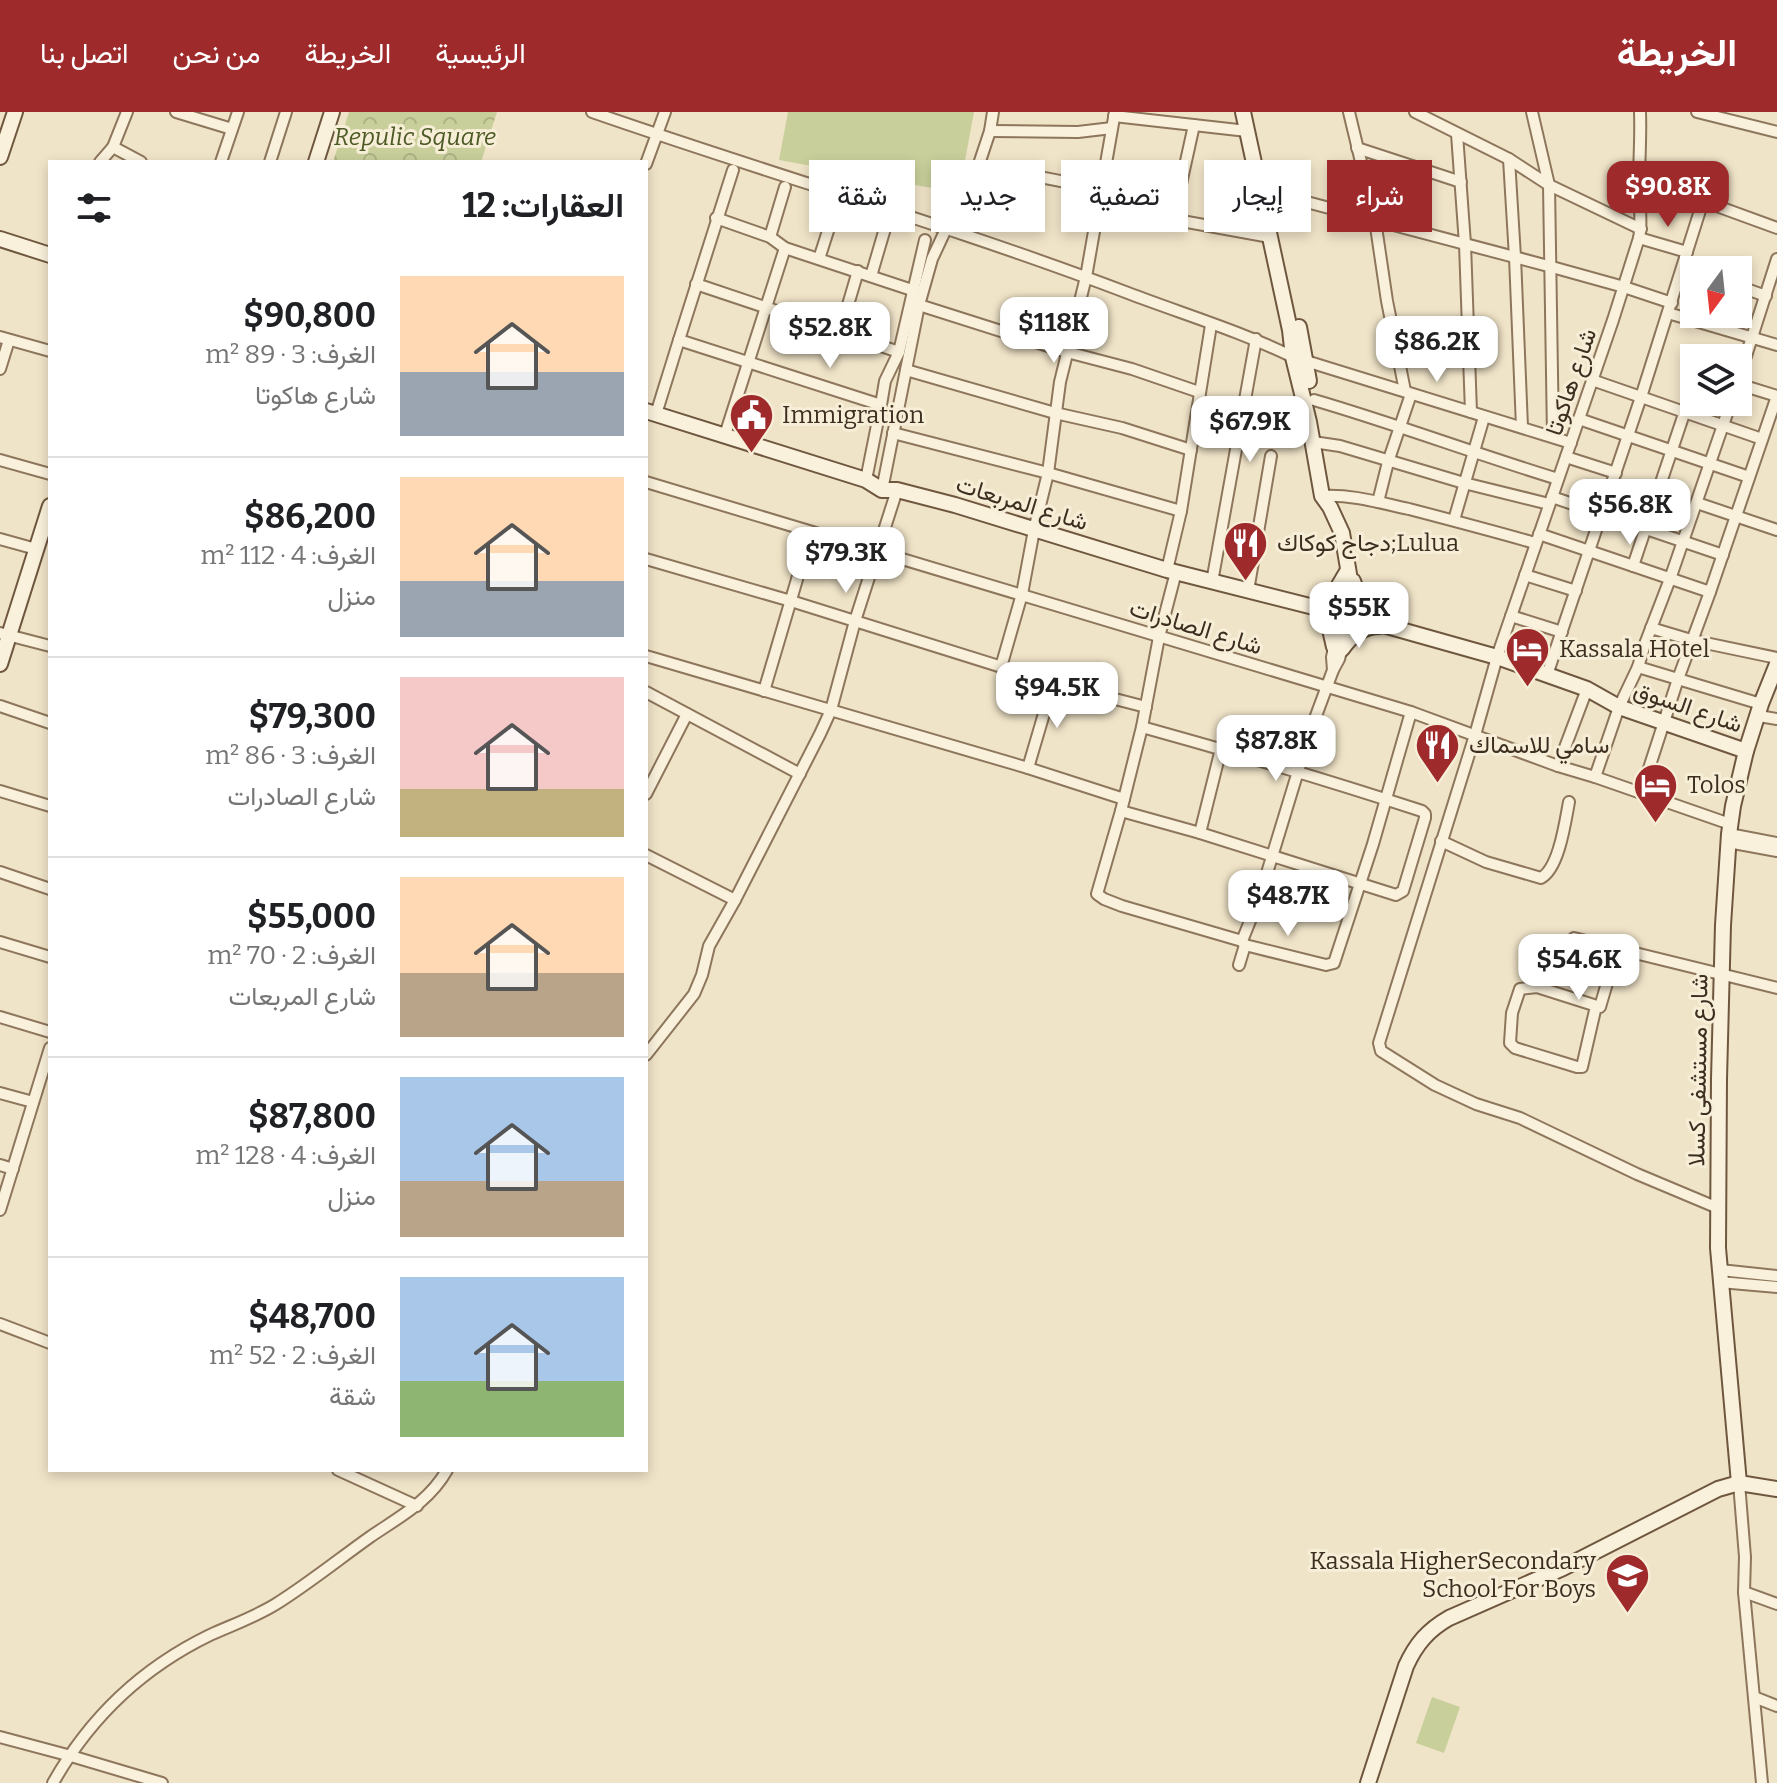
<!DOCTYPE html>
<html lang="ar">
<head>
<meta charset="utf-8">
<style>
	:root { --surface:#fff; --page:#f6f6f6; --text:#202124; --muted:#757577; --line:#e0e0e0; --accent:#9e2a2b }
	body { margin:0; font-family:Bitter,Vazirmatn,serif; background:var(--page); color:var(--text); direction:rtl; height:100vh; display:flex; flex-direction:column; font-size:30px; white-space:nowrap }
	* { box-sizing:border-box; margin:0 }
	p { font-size:26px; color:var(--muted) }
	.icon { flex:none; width:44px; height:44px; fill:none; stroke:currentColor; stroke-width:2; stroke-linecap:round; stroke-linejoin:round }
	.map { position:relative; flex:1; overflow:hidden; direction:ltr }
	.details { position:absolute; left:48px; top:48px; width:600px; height:1312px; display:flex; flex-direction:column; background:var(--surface); border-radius:0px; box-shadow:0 4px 12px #0003; direction:rtl }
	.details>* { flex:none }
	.guide { position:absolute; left:672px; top:48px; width:760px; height:72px; direction:rtl; display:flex; gap:16px }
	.needle { width:52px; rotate:195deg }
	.buttons { position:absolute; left:1680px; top:144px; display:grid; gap:16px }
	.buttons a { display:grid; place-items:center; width:72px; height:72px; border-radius:0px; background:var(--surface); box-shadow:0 4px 12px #0003; font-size:40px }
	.price { position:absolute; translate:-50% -68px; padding:0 18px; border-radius:16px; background:#fff; color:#222; font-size:26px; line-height:52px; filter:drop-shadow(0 2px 4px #0008) }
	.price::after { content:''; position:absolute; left:50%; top:48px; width:24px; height:18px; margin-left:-12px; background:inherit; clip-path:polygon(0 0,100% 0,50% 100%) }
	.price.on { background:var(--accent); color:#fff }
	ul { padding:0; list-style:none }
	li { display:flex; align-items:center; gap:24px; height:200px; padding:0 24px }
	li+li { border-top:2px solid var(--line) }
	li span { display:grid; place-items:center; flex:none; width:224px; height:160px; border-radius:0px; color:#555 }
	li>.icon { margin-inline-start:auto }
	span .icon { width:96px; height:96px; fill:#fffc; stroke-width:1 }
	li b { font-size:34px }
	h2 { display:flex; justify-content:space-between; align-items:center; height:96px; padding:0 24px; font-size:34px }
	.chip { padding:0 28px; border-radius:0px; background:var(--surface); box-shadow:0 4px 12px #0003; font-size:28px; line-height:72px }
	.chip.on { background:var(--accent); color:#fff }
	header { display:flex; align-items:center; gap:48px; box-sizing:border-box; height:112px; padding:0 40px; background:var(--accent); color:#fff }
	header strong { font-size:38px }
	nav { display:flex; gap:44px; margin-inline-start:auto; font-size:28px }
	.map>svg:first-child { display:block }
	.park { fill:url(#park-crowns) }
	.pitch { fill:#c9cf9b }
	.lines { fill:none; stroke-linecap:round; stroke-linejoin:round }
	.street-casing { stroke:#8d765c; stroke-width:14 }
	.secondary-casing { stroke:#6f573f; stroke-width:18 }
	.street { stroke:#faf1dc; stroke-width:10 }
	.secondary { stroke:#faf1dc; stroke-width:14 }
	.labels { text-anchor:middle; stroke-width:6; stroke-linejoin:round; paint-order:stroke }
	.park-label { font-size:24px; font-style:italic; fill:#4d5a26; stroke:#f7eed8 }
	.street-label { font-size:24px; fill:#3d2e20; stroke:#f7eed8 }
	.poi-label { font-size:24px; fill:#3d2e20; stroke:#f7eed8; text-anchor:start }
</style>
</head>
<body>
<header>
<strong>الخريطة</strong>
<nav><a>الرئيسية</a><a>الخريطة</a><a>من نحن</a><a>اتصل بنا</a></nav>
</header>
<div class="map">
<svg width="1777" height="1671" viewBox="0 0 1777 1671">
	<defs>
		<pattern id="park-crowns" width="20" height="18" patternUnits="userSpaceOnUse" patternTransform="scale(2)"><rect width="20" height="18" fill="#c9cf9b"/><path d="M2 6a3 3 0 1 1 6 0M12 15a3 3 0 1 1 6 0" fill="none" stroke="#aeb285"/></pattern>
	</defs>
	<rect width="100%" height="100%" fill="#f0e4c8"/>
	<!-- park -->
	<polygon class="park" points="349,0 497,0 481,50 333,50"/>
	<!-- pitch -->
	<g class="pitch">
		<polygon points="788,0 974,0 959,81 779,48"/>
		<polygon points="1432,1585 1460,1595 1444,1641 1416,1631"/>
	</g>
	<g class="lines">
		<defs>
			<g id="street">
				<polyline points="176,0 232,17"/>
				<path d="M 592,0 C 770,62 952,114 1128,181 C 1183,202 1240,219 1293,245 L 1571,331"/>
				<polyline points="1349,0 1375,108 1387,189 1405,279"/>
				<polyline points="1415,0 1509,47 1549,73 1641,117"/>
				<polyline points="1532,0 1549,73 1553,324"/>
				<path d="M 1640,0 C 1641,25 1639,48 1639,73 C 1638,90 1643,108 1639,126 L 1613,208 L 1497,545 L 1475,623 L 1379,931 L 1381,939 L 1435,973 L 1476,992 L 1520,1006 L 1637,1062 L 1718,1096"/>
				<polyline points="1697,0 1777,20"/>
				<polyline points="1114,4 1247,19"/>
				<polyline points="990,19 1078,20 1112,16"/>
				<polyline points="1457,22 1465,132 1471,300"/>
				<polyline points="113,35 141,50"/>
				<polyline points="1357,36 1461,70"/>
				<polyline points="1509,47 1515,145 1522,315"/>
				<polyline points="100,50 113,35 127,0"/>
				<polyline points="221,50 238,0"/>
				<polyline points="270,50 286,0"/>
				<polyline points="646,52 665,0"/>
				<polyline points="979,53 1101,77"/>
				<polyline points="733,58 679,228 881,293 885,269 899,240 925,128"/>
				<polyline points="1638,74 1703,89 1777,116"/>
				<polyline points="1269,80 1552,155 1624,175 1672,191"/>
				<polyline points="1099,94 1270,125"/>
				<polyline points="716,106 770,125 785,136 912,178"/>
				<polyline points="1173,108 1194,13"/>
				<polyline points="770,125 785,75"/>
				<polyline points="1639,126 1687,140"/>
				<polyline points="819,147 835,97"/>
				<polyline points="871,164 886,113"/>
				<polyline points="696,172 899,240"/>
				<polyline points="1738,174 1766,184"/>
				<polyline points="919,193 1067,240 1132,257 1199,280"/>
				<polyline points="1668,201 1777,233"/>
				<polyline points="840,220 858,159"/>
				<polyline points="0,225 50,239"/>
				<polyline points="0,257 9,228"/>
				<polyline points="906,258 1055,301 1122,316 1191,338"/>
				<polyline points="1592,268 1762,327"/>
				<polyline points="1738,269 1777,147"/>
				<polyline points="1738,272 1777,284"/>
				<path d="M 1314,288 C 1396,312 1476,342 1558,367"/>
				<polyline points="656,302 679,228"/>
				<polyline points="1579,307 1749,365"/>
				<polyline points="893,321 1048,361 1181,399"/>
				<polyline points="725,323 785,136"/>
				<polyline points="1313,330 1340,334 1464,371 1549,392"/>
				<polyline points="1566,345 1616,361"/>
				<polyline points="0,348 50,362"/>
				<polyline points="866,368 881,293"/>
				<polyline points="646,370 1411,600 1558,654 1595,665 1730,712"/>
				<polyline points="882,378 919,193 932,147 946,117 966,86 975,64 990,19 993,0"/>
				<path d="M 1322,384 C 1351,382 1381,391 1409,397 C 1451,408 1493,419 1535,431"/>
				<polyline points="1552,385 1723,443"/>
				<polyline points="1378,390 1388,350 1411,282"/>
				<polyline points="1697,391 1777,418"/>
				<polyline points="1454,408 1484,305"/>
				<polyline points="1539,422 1710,480"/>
				<polyline points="0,427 36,437"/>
				<polyline points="646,447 791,489 1053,571 1146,595"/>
				<polyline points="1633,454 1694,272"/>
				<polyline points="1167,458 1181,399 1211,213"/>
				<polyline points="1176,460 1159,525 1142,615 1121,699 1097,782 1104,787 1122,794 1242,829"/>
				<polyline points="1525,463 1576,479"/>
				<polyline points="1212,470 1256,227"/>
				<polyline points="1248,479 1271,344"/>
				<polyline points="1511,504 1562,520"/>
				<polyline points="1651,516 1691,528 1777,546"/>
				<polyline points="0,521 50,534"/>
				<polyline points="646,544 1028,656 1124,687"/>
				<polyline points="1001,555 1022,482 1034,418 1048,361 1060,270 1086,165 1115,0"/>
				<polyline points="1638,555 1761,592"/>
				<polyline points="1333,558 1332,545 1341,502"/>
				<polyline points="1547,563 1641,285 1703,89"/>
				<polyline points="764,579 811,420"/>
				<polyline points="646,580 800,662"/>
				<polyline points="0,594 50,611"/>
				<polyline points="1759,604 1777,607"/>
				<polyline points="1558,654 1587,577"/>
				<polyline points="1028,656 1053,571"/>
				<polyline points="1595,665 1619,595 1638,555 1645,532 1670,467 1731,290"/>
				<polyline points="0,679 50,694"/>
				<polyline points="1641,681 1678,567 1710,480 1777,284"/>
				<polyline points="646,682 687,602"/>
				<path d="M 1121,699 L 1200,721 L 1396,783 L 1403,779 L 1425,706 L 1425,702 L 1422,699 C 1330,669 1236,641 1142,615"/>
				<polyline points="1200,721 1221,637"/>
				<polyline points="1729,722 1777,731"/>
				<path d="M 1441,729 L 1486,750 L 1541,766 C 1559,756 1565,711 1569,690"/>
				<polyline points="1728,730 1777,739"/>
				<polyline points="646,743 735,788"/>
				<polyline points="0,760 50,777"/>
				<polyline points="1574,826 1777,876"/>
				<polyline points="0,830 50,845"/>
				<polyline points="1245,833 1326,853 1334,851 1373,732 1411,600"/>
				<polyline points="1239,853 1245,833 1242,829 1260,784 1310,620 1333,558 1339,547 1351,504"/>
				<polyline points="1600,895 1537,875 1520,877 1512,901 1510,931 1515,936 1577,955 1582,955 1596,894 1600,895 1617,837"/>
				<polyline points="0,905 50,920"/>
				<polyline points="646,943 694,882 702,863 709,834 735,788 820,622 831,598 855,509 897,378"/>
				<polyline points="0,981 33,990"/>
				<polyline points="0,1053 13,1057"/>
				<polyline points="0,1098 50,936"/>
				<polyline points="1720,1158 1777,1164"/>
				<polyline points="1720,1170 1777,1175"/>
				<polyline points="0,1212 50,1231"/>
				<polyline points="338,1358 417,1394"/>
				<polyline points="1739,1371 1745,1445 1744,1480 1762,1671"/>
				<polyline points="1744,1480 1777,1492"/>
				<polyline points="1754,1585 1777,1594"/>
				<polyline points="0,1625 71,1644 162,1671"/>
				<path d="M 53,1671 C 90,1605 142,1556 210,1523 C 232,1513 255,1505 276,1492 C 308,1472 339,1447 370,1425 C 399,1405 429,1390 447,1358"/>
			</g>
			<g id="secondary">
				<polyline points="1243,0 1290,218 1293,245 1309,310 1322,384 1330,395 1342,421 1349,462 1351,504"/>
				<polyline points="0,45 15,0"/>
				<polyline points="316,50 332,0"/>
				<polyline points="0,127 50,143"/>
				<polyline points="1299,215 1309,269"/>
				<polyline points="646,299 866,368 882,378 897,378 955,393 1167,458 1369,509 1497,545 1587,577 1619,595 1746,639"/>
				<path d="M 1353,469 C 1358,486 1369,499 1382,510"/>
				<polyline points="1315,495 1329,513 1334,535"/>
				<polyline points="1321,497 1332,485 1348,458"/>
				<path d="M 1342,537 C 1352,523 1363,514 1380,514"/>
				<polyline points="0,552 50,394"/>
				<polyline points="1739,1371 1718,1136 1719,967 1723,813 1729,722 1733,694 1746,639 1761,592 1777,552"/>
				<path d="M 1368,1671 L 1406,1554 C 1416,1532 1428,1518 1449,1506 L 1563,1456 L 1718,1377 L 1739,1371 L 1777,1377"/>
			</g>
		</defs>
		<!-- street casing -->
		<use href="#street" class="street-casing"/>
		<!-- secondary casing -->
		<use href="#secondary" class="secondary-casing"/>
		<!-- street -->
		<use href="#street" class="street"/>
		<!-- secondary -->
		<use href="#secondary" class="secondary"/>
	</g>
	<!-- icons -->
	<defs>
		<symbol id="civic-pin" viewBox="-11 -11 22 30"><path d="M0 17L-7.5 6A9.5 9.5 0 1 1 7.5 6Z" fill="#9e2a2b" stroke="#f7eed8"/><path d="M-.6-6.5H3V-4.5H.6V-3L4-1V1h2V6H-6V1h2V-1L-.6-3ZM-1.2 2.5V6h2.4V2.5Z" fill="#fff"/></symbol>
		<symbol id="restaurant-pin" viewBox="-11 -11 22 30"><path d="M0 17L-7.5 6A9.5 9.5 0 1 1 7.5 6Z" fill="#9e2a2b" stroke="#f7eed8"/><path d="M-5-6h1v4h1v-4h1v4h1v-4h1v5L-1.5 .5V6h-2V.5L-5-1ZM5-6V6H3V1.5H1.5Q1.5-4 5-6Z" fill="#fff"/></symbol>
		<symbol id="hotel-pin" viewBox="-11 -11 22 30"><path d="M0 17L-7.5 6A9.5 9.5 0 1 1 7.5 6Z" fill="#9e2a2b" stroke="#f7eed8"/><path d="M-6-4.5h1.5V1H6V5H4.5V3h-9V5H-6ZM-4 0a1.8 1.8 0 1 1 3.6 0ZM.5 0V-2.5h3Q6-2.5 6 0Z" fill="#fff"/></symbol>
		<symbol id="school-pin" viewBox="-11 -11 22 30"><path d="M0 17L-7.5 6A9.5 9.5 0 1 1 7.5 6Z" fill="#9e2a2b" stroke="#f7eed8"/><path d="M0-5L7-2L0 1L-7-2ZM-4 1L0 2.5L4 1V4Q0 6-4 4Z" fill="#fff"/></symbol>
	</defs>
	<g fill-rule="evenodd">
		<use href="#civic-pin" x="726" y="278" width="51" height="69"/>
		<use href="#restaurant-pin" x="1220" y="406" width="51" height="69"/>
		<use href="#hotel-pin" x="1502" y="512" width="51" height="69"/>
		<use href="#restaurant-pin" x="1412" y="608" width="51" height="69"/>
		<use href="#hotel-pin" x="1630" y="648" width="51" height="69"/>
		<use href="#school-pin" x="1602" y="1438" width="51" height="69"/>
	</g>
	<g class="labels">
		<!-- park labels -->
		<g class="park-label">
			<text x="415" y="33">Repulic Square</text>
		</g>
		<!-- street labels -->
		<g class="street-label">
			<text transform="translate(1571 270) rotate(-71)" y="8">شارع هاكوتا</text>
			<text transform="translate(1022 391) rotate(17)" y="8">شارع المربعات</text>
			<text transform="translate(1196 515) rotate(17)" y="8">شارع الصادرات</text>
			<text transform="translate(1688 595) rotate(19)" y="8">شارع السوق</text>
			<text transform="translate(1698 958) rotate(-89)" y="8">شارع مستشفى كسلا</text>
		</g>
		<!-- poi labels -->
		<g class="poi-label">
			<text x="782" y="311">Immigration</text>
			<text x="1277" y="439">دجاج كوكاك;Lulua</text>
			<text x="1559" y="545">Kassala Hotel</text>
			<text x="1469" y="641">سامي للاسماك</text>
			<text x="1687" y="681">Tolos</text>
			<text x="1596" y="1457" text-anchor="end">Kassala HigherSecondary<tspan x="1596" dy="28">School For Boys</tspan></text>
		</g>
	</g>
</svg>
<div class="buttons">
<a><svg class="needle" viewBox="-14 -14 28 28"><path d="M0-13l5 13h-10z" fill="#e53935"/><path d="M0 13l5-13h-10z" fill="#757577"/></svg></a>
<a><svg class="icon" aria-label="layers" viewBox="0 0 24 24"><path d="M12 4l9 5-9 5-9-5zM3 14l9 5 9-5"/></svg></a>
</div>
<b class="price on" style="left:1668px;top:117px">$90.8K</b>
<b class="price" style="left:1054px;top:253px">$118K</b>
<b class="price" style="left:830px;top:258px">$52.8K</b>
<b class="price" style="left:1437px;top:272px">$86.2K</b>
<b class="price" style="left:1250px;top:352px">$67.9K</b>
<b class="price" style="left:1630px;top:435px">$56.8K</b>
<b class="price" style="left:846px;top:483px">$79.3K</b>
<b class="price" style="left:1359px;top:538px">$55K</b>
<b class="price" style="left:1057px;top:618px">$94.5K</b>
<b class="price" style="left:1276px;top:671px">$87.8K</b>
<b class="price" style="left:1288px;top:826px">$48.7K</b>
<b class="price" style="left:1579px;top:890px">$54.6K</b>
<div class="guide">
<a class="chip on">شراء</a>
<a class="chip">إيجار</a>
<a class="chip">تصفية</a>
<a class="chip">جديد</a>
<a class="chip">شقة</a>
</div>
<section class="details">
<h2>العقارات: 12<svg class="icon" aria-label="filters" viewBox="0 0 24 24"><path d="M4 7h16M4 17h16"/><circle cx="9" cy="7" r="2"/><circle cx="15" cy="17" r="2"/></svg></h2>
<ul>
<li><span style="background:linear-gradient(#ffd9b3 60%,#9aa5b1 0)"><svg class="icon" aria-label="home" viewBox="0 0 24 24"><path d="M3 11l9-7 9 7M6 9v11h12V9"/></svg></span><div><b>$90,800</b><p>الغرف: 3 · 89 m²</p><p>شارع هاكوتا</p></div></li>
<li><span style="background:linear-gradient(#ffd9b3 65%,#9aa5b1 0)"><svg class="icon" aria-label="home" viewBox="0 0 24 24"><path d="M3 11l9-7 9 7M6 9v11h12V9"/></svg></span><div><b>$86,200</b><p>الغرف: 4 · 112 m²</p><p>منزل</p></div></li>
<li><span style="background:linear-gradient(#f6c9c9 70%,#c2b280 0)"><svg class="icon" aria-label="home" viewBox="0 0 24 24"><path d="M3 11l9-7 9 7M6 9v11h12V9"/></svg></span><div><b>$79,300</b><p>الغرف: 3 · 86 m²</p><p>شارع الصادرات</p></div></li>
<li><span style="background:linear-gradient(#ffd9b3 60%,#b9a48a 0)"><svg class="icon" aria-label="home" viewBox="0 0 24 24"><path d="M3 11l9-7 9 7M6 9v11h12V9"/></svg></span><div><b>$55,000</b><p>الغرف: 2 · 70 m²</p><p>شارع المربعات</p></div></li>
<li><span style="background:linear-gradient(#a9c7e8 65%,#b9a48a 0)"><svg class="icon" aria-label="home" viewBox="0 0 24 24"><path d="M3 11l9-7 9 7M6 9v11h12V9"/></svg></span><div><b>$87,800</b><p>الغرف: 4 · 128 m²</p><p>منزل</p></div></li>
<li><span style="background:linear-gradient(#a9c7e8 65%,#8fb573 0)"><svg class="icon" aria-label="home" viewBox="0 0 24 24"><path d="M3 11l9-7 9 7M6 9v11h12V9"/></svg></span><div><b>$48,700</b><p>الغرف: 2 · 52 m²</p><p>شقة</p></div></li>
</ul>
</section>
</div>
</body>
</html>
